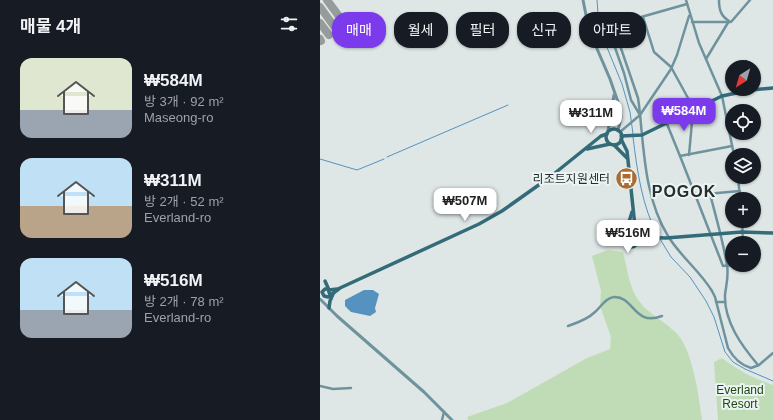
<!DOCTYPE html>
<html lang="ko">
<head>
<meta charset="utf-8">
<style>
	:root { --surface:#171b24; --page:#242831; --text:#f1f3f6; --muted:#9ea1a6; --accent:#7c3aed }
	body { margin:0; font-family:Helvetica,"Noto Sans KR",sans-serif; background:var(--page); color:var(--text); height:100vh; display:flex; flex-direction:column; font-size:15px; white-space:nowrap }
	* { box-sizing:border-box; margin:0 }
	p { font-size:13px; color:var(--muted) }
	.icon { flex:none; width:22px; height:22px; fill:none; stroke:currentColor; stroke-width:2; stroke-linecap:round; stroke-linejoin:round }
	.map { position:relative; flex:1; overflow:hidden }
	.side { display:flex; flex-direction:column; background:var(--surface); width:320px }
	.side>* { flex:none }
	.top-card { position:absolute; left:12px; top:12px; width:380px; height:36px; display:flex; gap:8px }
	.needle { width:26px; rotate:217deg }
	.tools { position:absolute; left:405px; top:60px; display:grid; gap:8px }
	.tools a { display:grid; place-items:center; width:36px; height:36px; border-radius:50%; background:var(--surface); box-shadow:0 1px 3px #0004; font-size:20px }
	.price { position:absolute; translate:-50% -34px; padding:0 9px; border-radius:8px; background:#fff; color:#222; font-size:13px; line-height:26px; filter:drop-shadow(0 1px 2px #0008) }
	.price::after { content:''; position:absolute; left:50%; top:24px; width:12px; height:9px; margin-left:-6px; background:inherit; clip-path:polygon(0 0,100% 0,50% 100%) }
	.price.current { background:var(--accent); color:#fff }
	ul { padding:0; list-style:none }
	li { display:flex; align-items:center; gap:12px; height:100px; padding:0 20px }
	li span { display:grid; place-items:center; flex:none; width:112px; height:80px; border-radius:12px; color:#555 }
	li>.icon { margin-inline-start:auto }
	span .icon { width:48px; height:48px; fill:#fffc; stroke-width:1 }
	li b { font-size:17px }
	h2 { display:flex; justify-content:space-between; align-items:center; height:48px; padding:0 20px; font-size:17px }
	.chip { padding:0 14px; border-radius:16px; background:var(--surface); box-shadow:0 1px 3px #0004; font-size:14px; line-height:36px }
	.chip.current { background:var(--accent); color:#fff }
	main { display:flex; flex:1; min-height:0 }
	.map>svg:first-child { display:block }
	.green { fill:#bfdcb7 }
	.water { fill:#5592bf }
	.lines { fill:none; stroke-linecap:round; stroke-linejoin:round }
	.stream { stroke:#5592bf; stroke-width:1 }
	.taxiway { stroke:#969c9c; stroke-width:8 }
	.minor { stroke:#6f939d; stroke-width:2.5 }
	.tertiary { stroke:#6f939d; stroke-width:3 }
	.secondary { stroke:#336b79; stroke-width:3.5 }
	.labels { text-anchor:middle; stroke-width:4; stroke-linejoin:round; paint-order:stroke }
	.poi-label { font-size:12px; fill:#282b2b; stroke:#ebf4f3; text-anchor:end }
	.park-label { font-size:12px; fill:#1e490e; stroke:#ebf4f3 }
	.district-label { font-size:16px; font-weight:bold; letter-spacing:1px; fill:#282b2b; stroke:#ebf4f3 }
</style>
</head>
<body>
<main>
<section class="side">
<h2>매물 4개<svg class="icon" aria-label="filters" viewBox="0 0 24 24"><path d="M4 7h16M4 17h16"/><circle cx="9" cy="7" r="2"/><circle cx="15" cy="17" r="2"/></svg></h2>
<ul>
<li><span style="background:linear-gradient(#dfe7d0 65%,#9aa5b1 0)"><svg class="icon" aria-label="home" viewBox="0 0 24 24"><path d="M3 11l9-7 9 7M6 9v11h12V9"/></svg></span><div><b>₩584M</b><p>방 3개 · 92 m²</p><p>Maseong-ro</p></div></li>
<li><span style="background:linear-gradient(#bfe0f5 60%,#b9a48a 0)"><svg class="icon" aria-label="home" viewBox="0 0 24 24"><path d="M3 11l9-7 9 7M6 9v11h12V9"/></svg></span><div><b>₩311M</b><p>방 2개 · 52 m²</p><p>Everland-ro</p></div></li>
<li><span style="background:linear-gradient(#bfe0f5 65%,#9aa5b1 0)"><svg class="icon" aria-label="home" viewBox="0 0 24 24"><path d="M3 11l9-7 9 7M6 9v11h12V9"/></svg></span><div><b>₩516M</b><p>방 2개 · 78 m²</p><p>Everland-ro</p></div></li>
</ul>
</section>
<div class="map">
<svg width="453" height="420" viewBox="0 0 453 420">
	<rect width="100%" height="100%" fill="#dee7e6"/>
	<!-- green -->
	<g class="green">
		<path d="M 288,250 L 303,252 C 307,267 309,288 319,301 C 329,315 347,322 358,335 C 373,352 379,398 382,420 L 148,420 L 147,417 L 187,403 L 267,358 L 290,349 L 291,337 L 280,306 L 281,291 L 272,256 Z"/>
		<path d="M 402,358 C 418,370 434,379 453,385 L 453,420 L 398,420 L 394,362 Z"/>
	</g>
	<!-- water -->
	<polygon class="water" points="44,290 53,290 59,294 55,308 56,312 50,316 31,312 25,306 25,300"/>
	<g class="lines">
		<!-- stream -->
		<g class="stream">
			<polyline points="277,0 279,28 302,84 310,112 313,134"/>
			<path d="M 313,137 C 317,170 322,207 338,236"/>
			<polyline points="67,157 188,105"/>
			<polyline points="0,159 37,170 64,159"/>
			<polyline points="340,239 351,257 370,277 386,301 394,317 405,352 413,362 425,369 453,381"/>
		</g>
		<!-- taxiway -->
		<g class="taxiway">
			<polyline points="7,0 24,23"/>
			<polyline points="0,7 16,29"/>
			<polyline points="0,23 9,35"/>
			<polyline points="0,39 1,41"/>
		</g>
		<!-- minor -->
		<g class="minor">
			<polyline points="366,0 379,43 402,96 414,155"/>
			<polyline points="323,17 334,52 351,67 374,109"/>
			<polyline points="372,22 411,22 430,0"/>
			<polyline points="293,25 367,4"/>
			<path d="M 386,59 L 409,21 C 401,16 399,10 399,0"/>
			<polyline points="426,61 427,67"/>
			<path d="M 320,115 L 311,100 L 304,73 L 287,25 L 293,25 L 318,98 L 319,105 C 324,148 324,197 348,236 C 360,256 380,271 392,291 L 395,297 L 408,348 C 413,357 420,365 431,368 L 439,365 L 453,353"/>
			<polyline points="347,124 360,156 412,146"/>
			<polyline points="300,132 320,115 351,69 357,55 369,16"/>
			<polyline points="369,155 373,111"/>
			<polyline points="360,156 403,266 413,265"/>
			<polyline points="418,177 420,199"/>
			<path d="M 390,194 C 396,217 403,241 407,265 C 409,276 406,285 405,295 C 404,322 422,346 438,365"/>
			<polyline points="375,195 420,191"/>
			<polyline points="422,221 423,243"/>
			<polyline points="396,302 405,302"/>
			<path d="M 248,326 C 257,323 268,319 275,312 C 281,307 285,298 294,297 C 314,296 314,327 342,316"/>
			<polyline points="0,386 13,389 31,388"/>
			<polyline points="122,420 124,412"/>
		</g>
		<!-- tertiary -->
		<g class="tertiary">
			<polyline points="263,0 269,30 290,79 298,102 301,117 298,131"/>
			<polyline points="288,131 294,95"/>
			<polyline points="0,299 17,316 104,392 132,420"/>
		</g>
		<!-- secondary -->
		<g class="secondary">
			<circle cx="294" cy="137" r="8"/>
			<polyline points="301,136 322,135 402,96 431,90 453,88"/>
			<polyline points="301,139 307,151 316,236"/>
			<polyline points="294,145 307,158"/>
			<polyline points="267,149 290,144"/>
			<circle cx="311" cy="240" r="7"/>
			<polyline points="305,235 312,212"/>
			<polyline points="317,237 346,238 422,232 453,233"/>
			<polyline points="317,244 329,241 332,238"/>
			<polyline points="5,281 9,290 17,289"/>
			<polyline points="10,295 8,289 5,289 2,292 4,296 8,297 20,288 159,224 182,211 230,177 281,136 287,134"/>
			<polyline points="9,308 10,301 13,294"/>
		</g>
	</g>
	<!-- icons -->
	<defs>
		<symbol id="bus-disc" viewBox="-11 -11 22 22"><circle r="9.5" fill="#aa6c31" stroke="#ebf4f3"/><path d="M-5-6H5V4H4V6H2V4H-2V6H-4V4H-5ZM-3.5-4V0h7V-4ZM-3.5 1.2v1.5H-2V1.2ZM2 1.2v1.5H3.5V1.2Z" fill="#fff"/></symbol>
	</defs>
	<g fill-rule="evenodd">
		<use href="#bus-disc" x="294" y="166" width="25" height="25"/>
	</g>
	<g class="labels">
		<!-- poi labels -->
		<g class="poi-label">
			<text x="290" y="183">리조트지원센터</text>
		</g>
		<!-- park labels -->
		<g class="park-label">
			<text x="420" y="394">Everland<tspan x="420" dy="14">Resort</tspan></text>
		</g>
		<!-- district labels -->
		<g class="district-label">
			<text x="364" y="197">POGOK</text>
		</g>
	</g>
</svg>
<div class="tools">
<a><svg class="needle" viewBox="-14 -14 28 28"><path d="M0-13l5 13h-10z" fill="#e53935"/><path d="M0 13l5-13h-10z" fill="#9ea1a6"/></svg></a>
<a><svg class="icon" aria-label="locate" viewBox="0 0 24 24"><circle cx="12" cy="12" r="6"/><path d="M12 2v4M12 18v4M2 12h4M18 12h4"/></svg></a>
<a><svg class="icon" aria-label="layers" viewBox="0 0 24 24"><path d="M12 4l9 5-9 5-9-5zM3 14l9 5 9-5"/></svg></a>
<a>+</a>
<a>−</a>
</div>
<b class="price current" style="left:364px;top:132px">₩584M</b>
<b class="price" style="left:271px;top:134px">₩311M</b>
<b class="price" style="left:145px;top:222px">₩507M</b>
<b class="price" style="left:308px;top:254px">₩516M</b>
<div class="top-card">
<a class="chip current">매매</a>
<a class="chip">월세</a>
<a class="chip">필터</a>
<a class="chip">신규</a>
<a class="chip">아파트</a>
</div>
</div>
</main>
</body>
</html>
